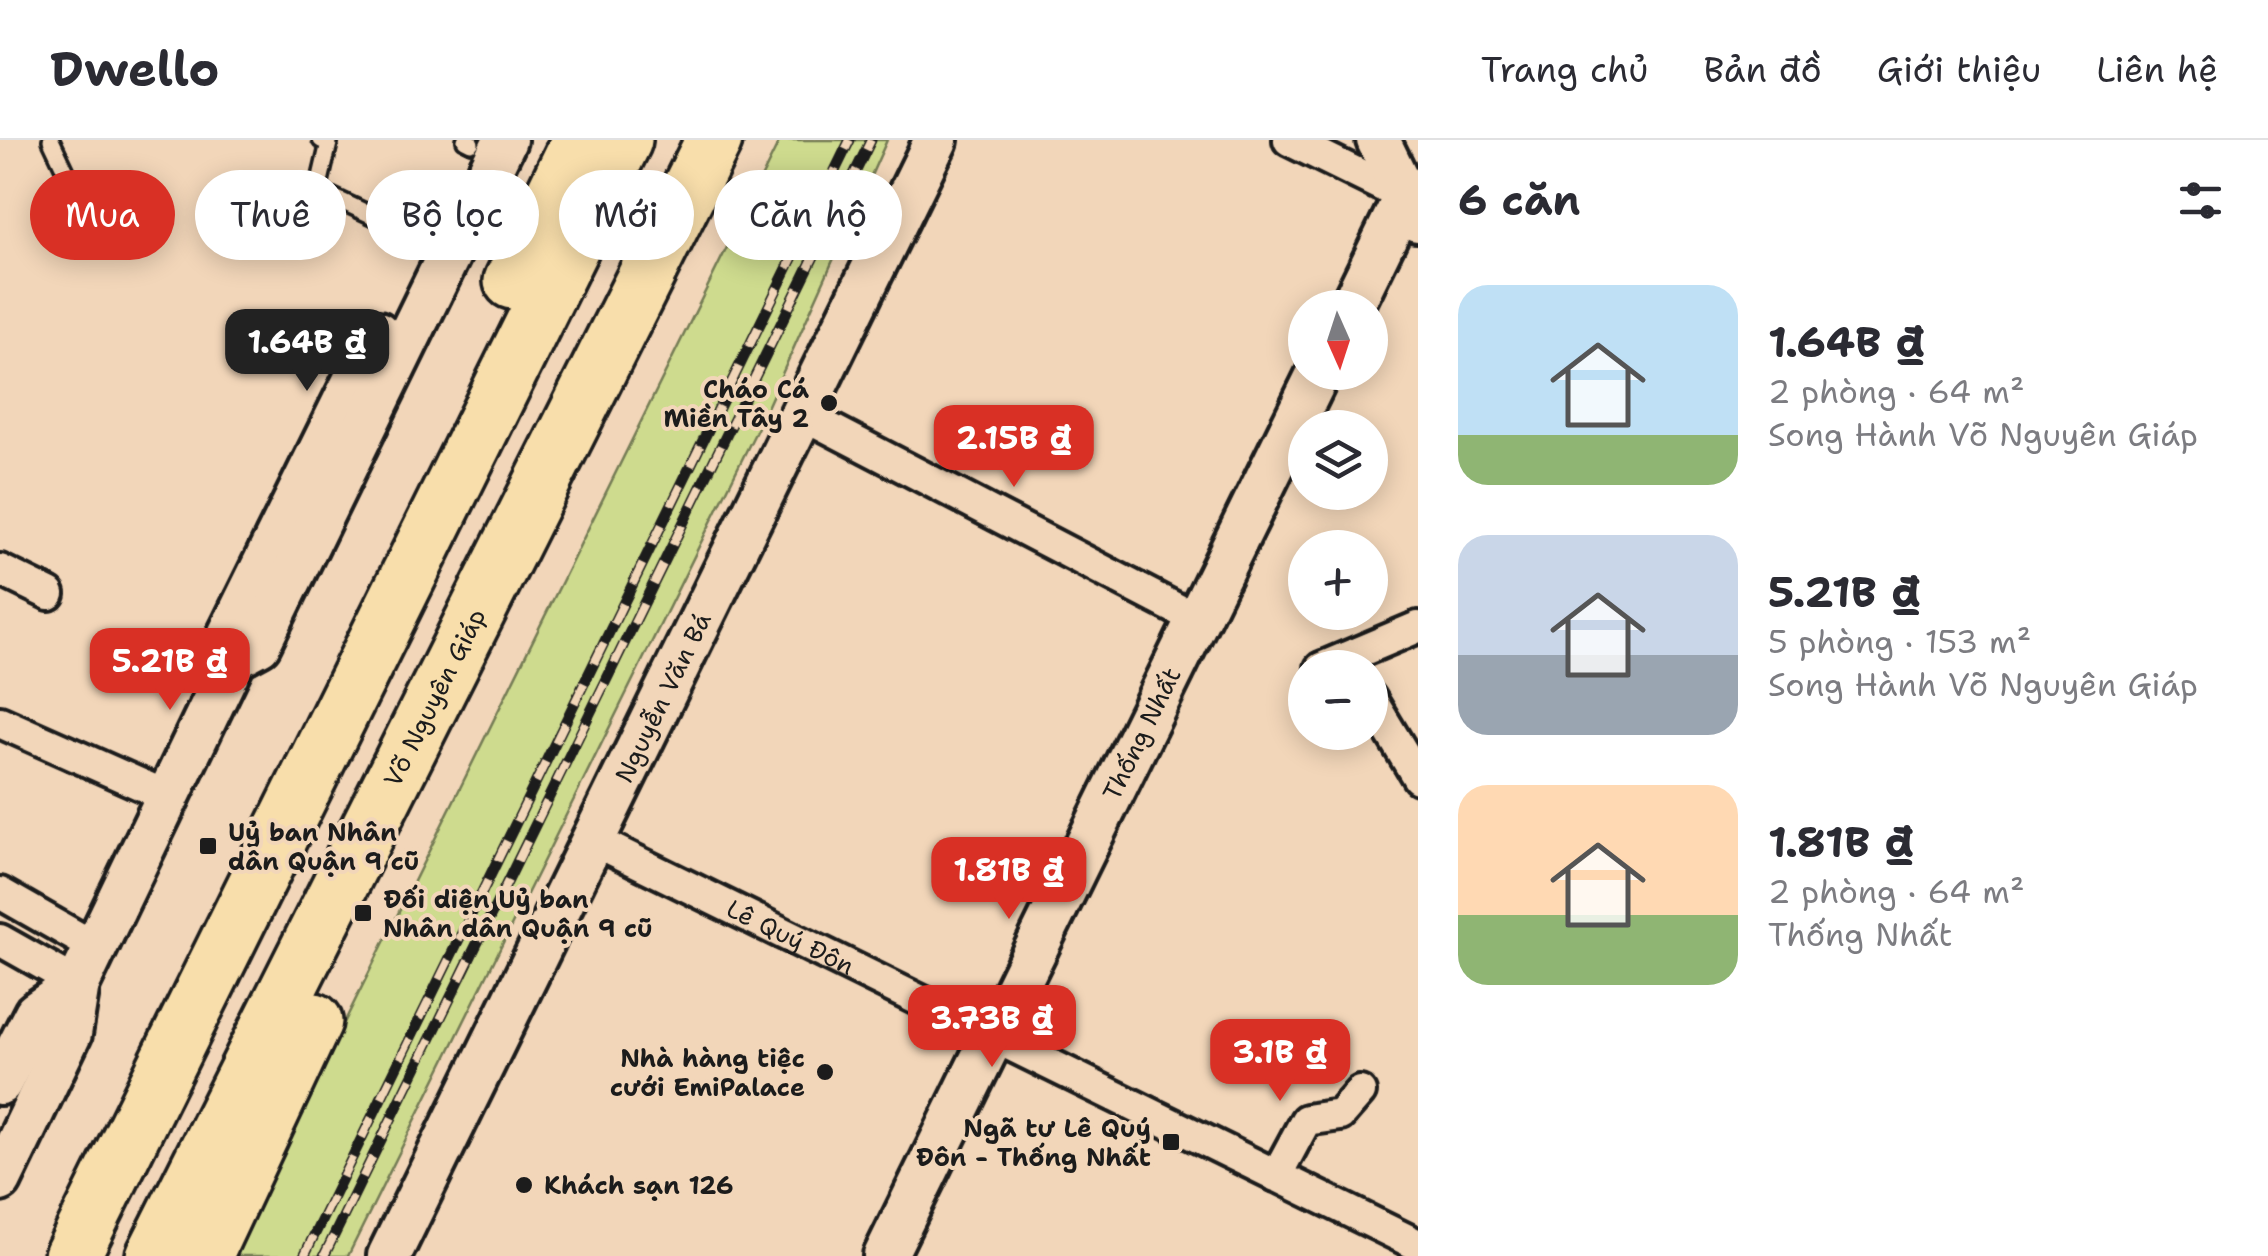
<!DOCTYPE html>
<html lang="vi">
<head>
<meta charset="utf-8">
<style>
	:root { --surface:#fff; --page:#f2f2f3; --text:#2b2b33; --muted:#7c7c81; --line:#e1e1e2; --accent:#d93025 }
	body { margin:0; font-family:"Shantell Sans",sans-serif; background:var(--page); color:var(--text); height:100vh; display:flex; flex-direction:column; font-size:38px; white-space:nowrap }
	* { box-sizing:border-box; margin:0 }
	p { font-size:32px; color:var(--muted) }
	.icon { flex:none; width:55px; height:55px; fill:none; stroke:currentColor; stroke-width:2; stroke-linecap:round; stroke-linejoin:round }
	.map { position:relative; flex:1; overflow:hidden }
	.sheet { display:flex; flex-direction:column; background:var(--surface); width:850px }
	.sheet>* { flex:none }
	.guide { position:absolute; left:30px; top:30px; width:950px; height:90px; display:flex; gap:20px }
	.needle { width:65px; rotate:177deg }
	.buttons { position:absolute; left:1288px; top:150px; display:grid; gap:20px }
	.buttons a { display:grid; place-items:center; width:100px; height:100px; border-radius:50%; background:var(--surface); box-shadow:0 5px 25px #0003; font-size:50px }
	.price { position:absolute; translate:-50% -85px; padding:0 22px; border-radius:20px; background:var(--accent); color:#fff; font-size:32px; line-height:65px; filter:drop-shadow(0 2px 5px #0008) }
	.price::after { content:''; position:absolute; left:50%; top:60px; width:30px; height:22px; margin-left:-15px; background:inherit; clip-path:polygon(0 0,100% 0,50% 100%) }
	.price.selected { background:#222; color:#fff }
	ul { padding:0; list-style:none }
	li { display:flex; align-items:center; gap:30px; height:250px; padding:0 40px }
	li span { display:grid; place-items:center; flex:none; width:280px; height:200px; border-radius:30px; color:#555 }
	li>.icon { margin-inline-start:auto }
	span .icon { width:120px; height:120px; fill:#fffc; stroke-width:1 }
	li b { font-size:42px }
	h2 { display:flex; justify-content:space-between; align-items:center; height:120px; padding:0 40px; font-size:42px }
	.tag { padding:0 35px; border-radius:45px; background:var(--surface); box-shadow:0 5px 25px #0003; font-size:35px; line-height:90px }
	.tag.selected { background:var(--accent); color:#fff }
	header { display:flex; align-items:center; gap:60px; box-sizing:border-box; height:140px; padding:0 50px; background:var(--surface); border-bottom:2px solid var(--line) }
	header strong { font-size:48px }
	nav { display:flex; gap:55px; margin-inline-start:auto; font-size:35px }
	main { display:flex; flex:1; min-height:0 }
	.map>svg:first-child { display:block }
	.green { fill:#cedb8e; stroke:#757c55; stroke-width:2.5 }
	.lines { fill:none; stroke-linecap:round; stroke-linejoin:round }
	.lane-casing { stroke:#1c1c1c; stroke-width:22 }
	.street-casing { stroke:#1c1c1c; stroke-width:38 }
	.secondary-casing { stroke:#1c1c1c; stroke-width:50 }
	.highway-casing { stroke:#1c1c1c; stroke-width:62 }
	.lane { stroke:#f2d6b9; stroke-width:15 }
	.street { stroke:#f2d6b9; stroke-width:30 }
	.secondary { stroke:#f2d6b9; stroke-width:42 }
	.highway { stroke:#f8deab; stroke-width:55 }
	.rail-casing { stroke:#1c1c1c; stroke-width:11 }
	.rail { stroke:#f2d6b9; stroke-width:8; stroke-dasharray:22; stroke-linecap:butt }
	.poi-dot { fill:#1c1c1c; stroke:#f2d6b9; stroke-width:4 }
	.labels { text-anchor:middle; stroke-width:8; stroke-linejoin:round; paint-order:stroke }
	.poi-label { font-size:25px; font-weight:bold; fill:#1c1c1c; stroke:#f2d6b9; text-anchor:end }
	.street-label { font-size:25px; fill:#1c1c1c; stroke:#f2d6b9 }
</style>
</head>
<body>
<header>
<strong>Dwello</strong>
<nav><a>Trang chủ</a><a>Bản đồ</a><a>Giới thiệu</a><a>Liên hệ</a></nav>
</header>
<main>
<div class="map">
<svg width="1418" height="1116" viewBox="0 0 1418 1116">
	<rect width="100%" height="100%" fill="#f2d6b9"/>
	<filter id="ink" filterUnits="userSpaceOnUse"><feTurbulence type="fractalNoise" baseFrequency=".01" numOctaves="2"/><feDisplacementMap in="SourceGraphic" scale="20" xChannelSelector="R" yChannelSelector="G"/><feConvolveMatrix kernelMatrix="1 2 1 2 8 2 1 2 1" color-interpolation-filters="sRGB"/></filter>
	<g filter="url(#ink)">
		<!-- green -->
		<polygon class="green" points="780,0 887,0 760,283 348,1116 229,1116"/>
		<g class="lines">
			<defs>
				<g id="lane">
					<polyline points="51,0 70,40"/>
					<polyline points="321,0 329,3 318,50 424,100"/>
					<polyline points="465,0 471,3"/>
				</g>
				<g id="street">
					<polyline points="1289,0 1405,57"/>
					<polyline points="802,274 1198,480"/>
					<polyline points="0,430 49,454"/>
					<polyline points="1321,528 1418,487"/>
					<polyline points="1370,558 1418,638"/>
					<polyline points="0,582 171,658"/>
					<path id="s1" d="M 593,700 L 1418,1105"/>
					<polyline points="0,753 98,809"/>
					<polyline points="0,800 78,844"/>
					<polyline points="1276,1036 1306,980 1340,975 1360,952"/>
				</g>
				<g id="secondary">
					<polyline points="1378,0 1417,80"/>
					<polyline points="1351,168 1405,57"/>
					<polyline points="235,517 229,495 378,193"/>
					<polyline points="0,943 36,873 78,844"/>
					<polyline points="0,1040 70,894 78,844 235,517 259,504 505,0"/>
					<path id="s2" d="M 389,1116 L 936,0"/>
					<path id="s3" d="M 885,1116 L 1319,232"/>
				</g>
				<g id="highway">
					<polyline points="512,141 580,0"/>
					<polyline points="72,1116 624,0"/>
					<path id="s4" d="M 154,1116 L 714,0"/>
					<polyline points="204,1116 314,881"/>
				</g>
			</defs>
			<!-- lane casing -->
			<use href="#lane" class="lane-casing"/>
			<!-- street casing -->
			<use href="#street" class="street-casing"/>
			<!-- secondary casing -->
			<use href="#secondary" class="secondary-casing"/>
			<!-- highway casing -->
			<use href="#highway" class="highway-casing"/>
			<!-- lane -->
			<use href="#lane" class="lane"/>
			<!-- street -->
			<use href="#street" class="street"/>
			<!-- secondary -->
			<use href="#secondary" class="secondary"/>
			<!-- highway -->
			<use href="#highway" class="highway"/>
			<defs>
				<g id="rail">
					<polyline points="304,1116 850,0"/>
					<polyline points="324,1116 871,0"/>
				</g>
			</defs>
			<!-- rail casing -->
			<use href="#rail" class="rail-casing"/>
			<!-- rail -->
			<use href="#rail" class="rail"/>
		</g>
	</g>
	<!-- markers -->
	<g class="poi-dot">
		<circle cx="829" cy="263" r="10"/>
		<rect x="198" y="696" width="20" height="20" rx="5"/>
		<rect x="353" y="763" width="20" height="20" rx="5"/>
		<circle cx="825" cy="932" r="10"/>
		<rect x="1161" y="992" width="20" height="20" rx="5"/>
		<circle cx="524" cy="1045" r="10"/>
	</g>
	<g class="labels">
		<!-- poi labels -->
		<g class="poi-label">
			<text x="809" y="258">Cháo Cá<tspan x="809" dy="29">Miền Tây 2</tspan></text>
			<text x="228" y="701" text-anchor="start">Uỷ ban Nhân<tspan x="228" dy="29">dân Quận 9 cũ</tspan></text>
			<text x="383" y="768" text-anchor="start">Đối diện Uỷ ban<tspan x="383" dy="29">Nhân dân Quận 9 cũ</tspan></text>
			<text x="805" y="927">Nhà hàng tiệc<tspan x="805" dy="29">cưới EmiPalace</tspan></text>
			<text x="1151" y="997">Ngã tư Lê Quý<tspan x="1151" dy="29">Đôn - Thống Nhất</tspan></text>
			<text x="544" y="1054" text-anchor="start">Khách sạn 126</text>
		</g>
		<!-- street labels -->
		<g class="street-label">
			<text dy="9" stroke="none"><textPath href="#s2" startOffset="622">Nguyễn Văn Bá</textPath></text>
			<text dy="9" stroke="none"><textPath href="#s4" startOffset="625">Võ Nguyên Giáp</textPath></text>
			<text dy="9" stroke="none"><textPath href="#s3" startOffset="582">Thống Nhất</textPath></text>
			<text dy="9" stroke="none"><textPath href="#s1" startOffset="220">Lê Quý Đôn</textPath></text>
		</g>
	</g>
</svg>
<div class="buttons">
<a><svg class="needle" viewBox="-14 -14 28 28"><path d="M0-13l5 13h-10z" fill="#e53935"/><path d="M0 13l5-13h-10z" fill="#7c7c81"/></svg></a>
<a><svg class="icon" aria-label="layers" viewBox="0 0 24 24"><path d="M12 4l9 5-9 5-9-5zM3 14l9 5 9-5"/></svg></a>
<a>+</a>
<a>−</a>
</div>
<b class="price selected" style="left:307px;top:254px">1.64B ₫</b>
<b class="price" style="left:1014px;top:350px">2.15B ₫</b>
<b class="price" style="left:170px;top:573px">5.21B ₫</b>
<b class="price" style="left:1009px;top:782px">1.81B ₫</b>
<b class="price" style="left:992px;top:930px">3.73B ₫</b>
<b class="price" style="left:1280px;top:964px">3.1B ₫</b>
<div class="guide">
<a class="tag selected">Mua</a>
<a class="tag">Thuê</a>
<a class="tag">Bộ lọc</a>
<a class="tag">Mới</a>
<a class="tag">Căn hộ</a>
</div>
</div>
<section class="sheet">
<h2>6 căn<svg class="icon" aria-label="filters" viewBox="0 0 24 24"><path d="M4 7h16M4 17h16"/><circle cx="9" cy="7" r="2"/><circle cx="15" cy="17" r="2"/></svg></h2>
<ul>
<li><span style="background:linear-gradient(#bfe0f5 75%,#8fb573 0)"><svg class="icon" aria-label="home" viewBox="0 0 24 24"><path d="M3 11l9-7 9 7M6 9v11h12V9"/></svg></span><div><b>1.64B ₫</b><p>2 phòng · 64 m²</p><p>Song Hành Võ Nguyên Giáp</p></div></li>
<li><span style="background:linear-gradient(#c9d6e8 60%,#9aa5b1 0)"><svg class="icon" aria-label="home" viewBox="0 0 24 24"><path d="M3 11l9-7 9 7M6 9v11h12V9"/></svg></span><div><b>5.21B ₫</b><p>5 phòng · 153 m²</p><p>Song Hành Võ Nguyên Giáp</p></div></li>
<li><span style="background:linear-gradient(#ffd9b3 65%,#8fb573 0)"><svg class="icon" aria-label="home" viewBox="0 0 24 24"><path d="M3 11l9-7 9 7M6 9v11h12V9"/></svg></span><div><b>1.81B ₫</b><p>2 phòng · 64 m²</p><p>Thống Nhất</p></div></li>
</ul>
</section>
</main>
</body>
</html>
